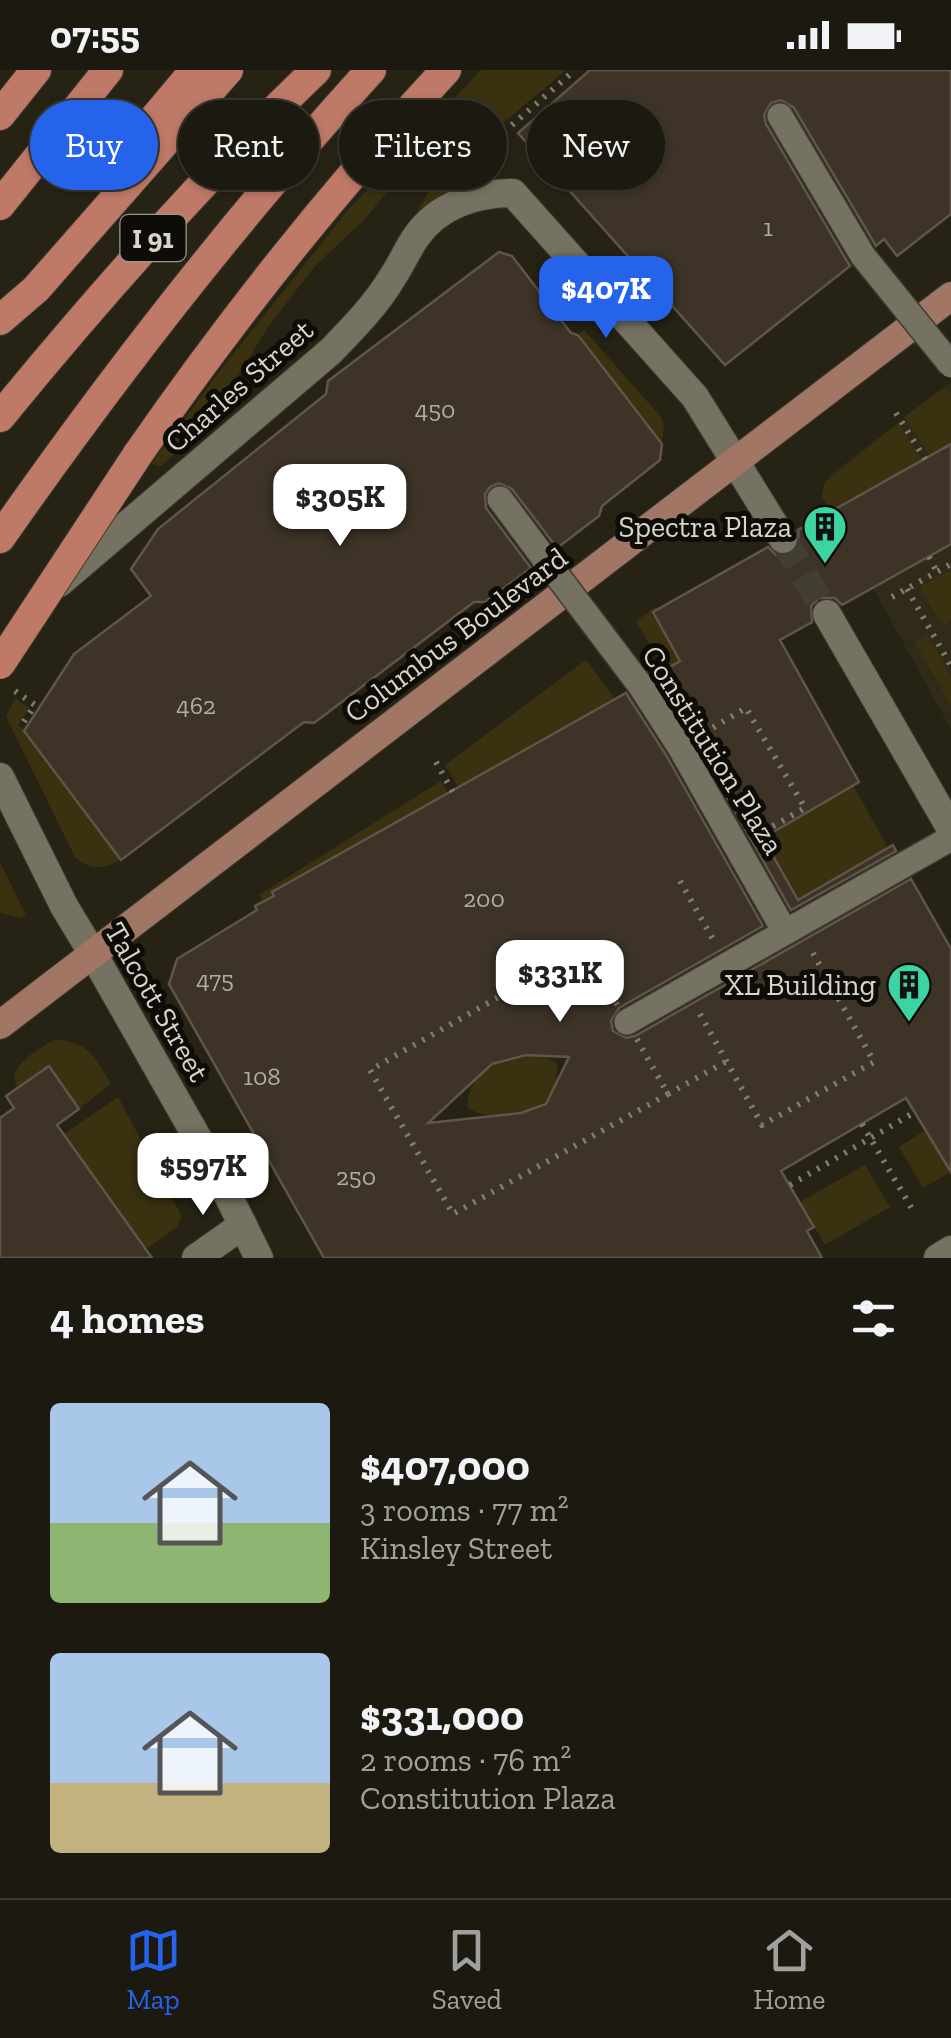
<!DOCTYPE html>
<html lang="en">
<head>
<meta charset="utf-8">
<style>
	:root { --surface:#1c1a10; --page:#29271e; --text:#f1f3f6; --muted:#a0a19f; --line:#3a3830; --accent:#2563eb }
	body { margin:0; font-family:"Zilla Slab",serif; background:var(--page); color:var(--text); height:100vh; display:flex; flex-direction:column; font-size:38px; white-space:nowrap }
	* { box-sizing:border-box; margin:0 }
	p { font-size:32px; color:var(--muted) }
	.icon { flex:none; width:55px; height:55px; fill:none; stroke:currentColor; stroke-width:2; stroke-linecap:round; stroke-linejoin:round }
	.map { position:relative; height:1188px; overflow:hidden }
	.details { display:flex; flex-direction:column; background:var(--surface); flex:1 }
	.details>* { flex:none }
	.guide { position:absolute; left:30px; top:30px; width:892px; height:90px; display:flex; gap:20px }
	.price { position:absolute; translate:-50% -85px; padding:0 22px; border-radius:20px; background:#fff; color:#222; font-size:32px; line-height:65px; filter:drop-shadow(0 2px 5px #0008) }
	.price::after { content:''; position:absolute; left:50%; top:60px; width:30px; height:22px; margin-left:-15px; background:inherit; clip-path:polygon(0 0,100% 0,50% 100%) }
	.price.selected { background:var(--accent); color:#fff }
	ul { padding:0; list-style:none }
	li { display:flex; align-items:center; gap:30px; height:250px; padding:0 50px }
	li span { display:grid; place-items:center; flex:none; width:280px; height:200px; border-radius:10px; color:#555 }
	li>.icon { margin-inline-start:auto }
	span .icon { width:120px; height:120px; fill:#fffc; stroke-width:1 }
	li b { font-size:42px }
	h2 { display:flex; justify-content:space-between; align-items:center; height:120px; padding:0 50px; font-size:42px }
	.tag { padding:0 35px; border-radius:45px; background:var(--surface); box-shadow:0 2px 8px #0004,0 0 0 2px var(--line); font-size:35px; line-height:90px }
	.tag.selected { background:var(--accent); color:#fff }
	.status { display:flex; justify-content:space-between; align-items:center; height:70px; padding:0 50px; background:var(--surface); direction:ltr }
	.status svg { height:28px; fill:currentColor }
	.tab-bar { display:flex; justify-content:space-around; align-items:center; height:140px; border-top:2px solid var(--line); background:var(--surface); font-size:28px; color:var(--muted) }
	.tab-bar a { display:grid; justify-items:center; gap:5px }
	.tab-bar .selected { color:var(--accent) }
	.map>svg:first-child { display:block }
	.built { fill:#302b18 }
	.green { fill:#393110 }
	.building { fill:#3d3327; stroke:#605548; stroke-width:2.5; fill-rule:evenodd }
	.lines { fill:none; stroke-linecap:round; stroke-linejoin:round }
	.minor-tunnel { stroke:#413e30; stroke-width:28; stroke-dasharray:28 14; stroke-linecap:butt }
	.pedestrian-casing { stroke:#3f3c32; stroke-width:28 }
	.minor-casing { stroke:#3f3c32; stroke-width:30 }
	.tertiary-casing { stroke:#3f3c32; stroke-width:30 }
	.primary-casing { stroke:#3f3c32; stroke-width:30 }
	.motorway-casing { stroke:#3f3c32; stroke-width:32 }
	.path { stroke:#7f7c71; stroke-width:6; stroke-dasharray:2.5 8; stroke-linecap:butt }
	.pedestrian { stroke:#767262; stroke-width:25 }
	.minor { stroke:#767262; stroke-width:28 }
	.tertiary { stroke:#767262; stroke-width:28 }
	.primary { stroke:#a17665; stroke-width:28 }
	.motorway { stroke:#be7967; stroke-width:30 }
	.pedestrian-bridge-casing { stroke:#3f3c32; stroke-width:28; stroke-linecap:butt }
	.motorway-bridge-casing { stroke:#3f3c32; stroke-width:32; stroke-linecap:butt }
	.pedestrian-bridge { stroke:#767262; stroke-width:25 }
	.motorway-bridge { stroke:#be7967; stroke-width:30 }
	.labels { text-anchor:middle; stroke-width:10; stroke-linejoin:round; paint-order:stroke }
	.number-label { font-size:25px; fill:#b0aca3 }
	.shield { fill:#0e0c07; stroke:#9b9991; stroke-width:2.5 }
	.shield-label { font-size:28px; font-weight:bold; fill:#d7d5cc }
	.street-label { font-size:30px; fill:#d7d5cc; stroke:#0e0c07 }
	.poi-label { font-size:30px; fill:#d7d5cc; stroke:#0e0c07; text-anchor:end }
</style>
</head>
<body>
<div class="status"><b>07:55</b><svg viewBox="0 0 49 12"><path d="M0 12V9h3v3zM5 12V6h3v6zM10 12V3h3v9zM15 12V0h3v12zM26 1h20v11H26zM47 4h2v5h-2z"/></svg></div>
<div class="map">
<svg width="951" height="1188" viewBox="0 0 951 1188">
	<rect width="100%" height="100%" fill="#262315"/>
	<!-- built -->
	<polygon class="built" points="951,312 951,659 822,426 825,412 834,402"/>
	<!-- green -->
	<g class="green">
		<polygon points="481,0 566,0 495,60 500,67 492,67 462,104 464,118 444,123 416,142 438,108 438,99 425,87 403,102 365,149 315,196 268,257 235,311 210,331 209,339 217,348 161,396 151,394 222,298 348,140"/>
		<polygon points="584,260 661,347 664,356 660,390 602,436 599,446 561,475 553,473 548,468 549,460 571,263 578,265"/>
		<polygon points="945,317 951,324 951,374 930,386 904,347"/>
		<polygon points="899,353 922,390 830,442 822,426 825,412"/>
		<polygon points="951,500 951,551 942,556 920,517"/>
		<polygon points="655,537 658,539 653,542 693,594 669,608 636,551"/>
		<polygon points="928,565 951,606 951,636 915,572"/>
		<polygon points="780,583 888,778 798,830 763,768 826,731"/>
		<polygon points="586,590 615,629 458,717 445,695"/>
		<path d="M 15,628 L 29,638 L 18,655 L 25,660 L 121,789 C 105,800 90,800 75,787 L 6,647 Z"/>
		<polygon points="441,711 448,723 273,822 274,825 263,831 259,825"/>
		<polygon points="0,792 26,845 20,848 0,843"/>
		<path d="M 54,970 C 86,969 97,989 111,1014 L 79,1039 L 49,996 L 18,1018 C 4,998 38,979 54,970 Z"/>
		<path d="M 526,985 L 543,986 L 557,994 C 558,1008 555,1023 545,1032 C 529,1049 485,1050 468,1038 C 466,1004 498,990 526,985 Z"/>
		<polygon points="118,1027 182,1147 176,1158 146,1179 64,1064"/>
		<polygon points="926,1060 951,1102 923,1118 899,1077"/>
		<polygon points="865,1095 890,1137 825,1175 800,1132"/>
	</g>
	<!-- building -->
	<g class="building">
		<polygon points="590,0 951,0 951,144 897,186 884,169 876,176 794,38 781,30 771,33 764,45 766,54 850,196 725,295 518,63"/>
		<polygon points="499,182 512,186 571,263 578,265 662,374 660,390 602,436 599,446 557,478 512,419 499,413 490,417 485,424 486,438 531,498 485,532 474,532 314,653 304,652 121,790 24,661 74,584 151,526 131,499 158,459 326,324 328,311"/>
		<polygon points="951,374 951,474 842,535 835,528 819,528 811,536 812,552 780,570 859,712 763,768 798,830 893,775 896,781 791,840 694,669 654,606 680,591 653,542 768,477 776,485 791,484 799,476 798,460"/>
		<path d="M 626,623 L 666,685 L 763,856 L 619,938 L 611,951 L 613,961 L 626,968 L 635,966 L 911,809 L 951,879 L 951,1102 L 906,1028 L 781,1101 L 814,1157 L 807,1161 L 822,1188 L 324,1188 L 169,914 L 177,889 L 257,840 L 255,836 L 274,826 L 272,822 ZM 526,985 L 569,987 L 546,1034 L 521,1043 L 428,1053 L 492,994 Z"/>
		<polygon points="49,996 79,1039 57,1055 152,1188 0,1188 0,1048 14,1038 6,1026"/>
	</g>
	<g class="lines">
		<!-- minor-tunnel -->
		<polyline class="minor-tunnel" points="783,469 827,544"/>
		<defs>
			<g id="pedestrian">
				<polyline points="780,46 863,186"/>
				<polyline points="500,429 544,488"/>
				<polyline points="640,615 680,677 785,862"/>
				<polyline points="627,952 951,768"/>
			</g>
			<g id="minor">
				<path d="M 59,513 L 331,281 C 353,258 376,235 392,208 C 401,195 407,180 416,167 C 438,135 476,123 513,123 L 695,327 L 783,469"/>
				<polyline points="827,544 951,759"/>
				<polyline points="0,707 64,836 93,884"/>
				<polyline points="196,1188 243,1155"/>
			</g>
			<g id="tertiary">
				<polyline points="93,884 214,1097 259,1188"/>
				<polyline points="938,1188 951,1180"/>
			</g>
			<polyline id="primary" points="0,955 951,226"/>
			<g id="motorway">
				<polyline points="0,45 36,0"/>
				<polyline points="107,105 195,0"/>
				<polyline points="0,135 108,0"/>
				<polyline points="0,250 36,219 228,0"/>
				<path d="M 0,347 C 99,226 203,108 316,0"/>
				<path d="M 138,384 C 233,247 332,122 446,0"/>
				<path d="M 0,468 C 114,305 237,147 371,0"/>
			</g>
		</defs>
		<!-- pedestrian casing -->
		<use href="#pedestrian" class="pedestrian-casing"/>
		<!-- minor casing -->
		<use href="#minor" class="minor-casing"/>
		<!-- tertiary casing -->
		<use href="#tertiary" class="tertiary-casing"/>
		<!-- primary casing -->
		<use href="#primary" class="primary-casing"/>
		<!-- motorway casing -->
		<use href="#motorway" class="motorway-casing"/>
		<!-- path -->
		<g class="path">
			<polyline points="504,62 575,0"/>
			<polyline points="896,343 925,389"/>
			<polyline points="929,487 937,502"/>
			<polyline points="907,519 951,596"/>
			<polyline points="892,527 951,494"/>
			<polyline points="15,621 35,635 23,653 27,656"/>
			<polyline points="704,663 746,638 805,738 759,764"/>
			<polyline points="436,692 455,726"/>
			<polyline points="680,811 714,871"/>
			<polygon points="585,878 668,1024 453,1144 370,1000"/>
			<polyline points="700,944 762,1055 874,992 810,878"/>
			<polyline points="668,1024 727,991"/>
			<polyline points="862,1054 915,1144"/>
			<polyline points="790,1115 915,1042"/>
		</g>
		<!-- pedestrian -->
		<use href="#pedestrian" class="pedestrian"/>
		<!-- minor -->
		<use href="#minor" class="minor"/>
		<!-- tertiary -->
		<use href="#tertiary" class="tertiary"/>
		<!-- primary -->
		<use href="#primary" class="primary"/>
		<!-- motorway -->
		<use href="#motorway" class="motorway"/>
		<defs>
			<g id="pedestrian-bridge">
				<polyline points="863,186 951,295"/>
				<polyline points="544,488 640,615"/>
			</g>
			<polyline id="motorway-bridge" points="0,594 138,384"/>
		</defs>
		<!-- pedestrian-bridge casing -->
		<use href="#pedestrian-bridge" class="pedestrian-bridge-casing"/>
		<!-- motorway-bridge casing -->
		<use href="#motorway-bridge" class="motorway-bridge-casing"/>
		<!-- pedestrian-bridge -->
		<use href="#pedestrian-bridge" class="pedestrian-bridge"/>
		<!-- motorway-bridge -->
		<use href="#motorway-bridge" class="motorway-bridge"/>
	</g>
	<!-- icons -->
	<defs>
		<symbol id="building-pin" viewBox="-11 -11 22 30"><path d="M0 17L-7.5 6A9.5 9.5 0 1 1 7.5 6Z" fill="#3dd4a3" stroke="#0e0c07"/><path d="M-4-6H4V6H1V3H-1V6H-4ZM-2.5-4.3h1.7v1.8h-1.7ZM.8-4.3h1.7v1.8H.8ZM-2.5-1h1.7V.8h-1.7ZM.8-1h1.7V.8H.8Z" fill="#111"/></symbol>
	</defs>
	<g fill-rule="evenodd">
		<use href="#building-pin" x="800" y="432" width="50" height="68"/>
		<use href="#building-pin" x="884" y="890" width="50" height="68"/>
	</g>
	<g class="labels">
		<!-- number labels -->
		<g class="number-label">
			<text x="768" y="166">1</text>
			<text x="435" y="348">450</text>
			<text x="196" y="644">462</text>
			<text x="484" y="837">200</text>
			<text x="215" y="918">475</text>
			<text x="262" y="1015">108</text>
			<text x="356" y="1115">250</text>
		</g>
		<!-- shield labels -->
		<rect class="shield" x="120.5" y="145" width="65" height="46" rx="8"/>
		<g class="shield-label">
			<text x="153" y="178">I 91</text>
		</g>
		<!-- street labels -->
		<g class="street-label">
			<text transform="translate(239 316) rotate(-41)" y="10">Charles Street</text>
			<text transform="translate(456 565) rotate(-37)" y="10">Columbus Boulevard</text>
			<text transform="translate(713 680) rotate(58)" y="10">Constitution Plaza</text>
			<text transform="translate(157 932) rotate(60)" y="10">Talcott Street</text>
		</g>
		<!-- poi labels -->
		<g class="poi-label">
			<text x="792" y="467">Spectra Plaza</text>
			<text x="876" y="925">XL Building</text>
		</g>
	</g>
</svg>
<b class="price selected" style="left:606px;top:271px">$407K</b>
<b class="price" style="left:340px;top:479px">$305K</b>
<b class="price" style="left:560px;top:955px">$331K</b>
<b class="price" style="left:203px;top:1148px">$597K</b>
<div class="guide">
<a class="tag selected">Buy</a>
<a class="tag">Rent</a>
<a class="tag">Filters</a>
<a class="tag">New</a>
</div>
</div>
<section class="details">
<h2>4 homes<svg class="icon" aria-label="filters" viewBox="0 0 24 24"><path d="M4 7h16M4 17h16"/><circle cx="9" cy="7" r="2"/><circle cx="15" cy="17" r="2"/></svg></h2>
<ul>
<li><span style="background:linear-gradient(#a9c7e8 60%,#8fb573 0)"><svg class="icon" aria-label="home" viewBox="0 0 24 24"><path d="M3 11l9-7 9 7M6 9v11h12V9"/></svg></span><div><b>$407,000</b><p>3 rooms · 77 m²</p><p>Kinsley Street</p></div></li>
<li><span style="background:linear-gradient(#a9c7e8 65%,#c2b280 0)"><svg class="icon" aria-label="home" viewBox="0 0 24 24"><path d="M3 11l9-7 9 7M6 9v11h12V9"/></svg></span><div><b>$331,000</b><p>2 rooms · 76 m²</p><p>Constitution Plaza</p></div></li>
</ul>
</section>
<nav class="tab-bar">
<a class="selected"><svg class="icon" aria-label="map" viewBox="0 0 24 24"><path d="M3 6l6-2 6 2 6-2v14l-6 2-6-2-6 2zM9 4v14M15 6v14"/></svg>Map</a>
<a><svg class="icon" aria-label="saved" viewBox="0 0 24 24"><path d="M7 4h10v16l-5-4-5 4z"/></svg>Saved</a>
<a><svg class="icon" aria-label="home" viewBox="0 0 24 24"><path d="M3 11l9-7 9 7M6 9v11h12V9"/></svg>Home</a>
</nav>
</body>
</html>
